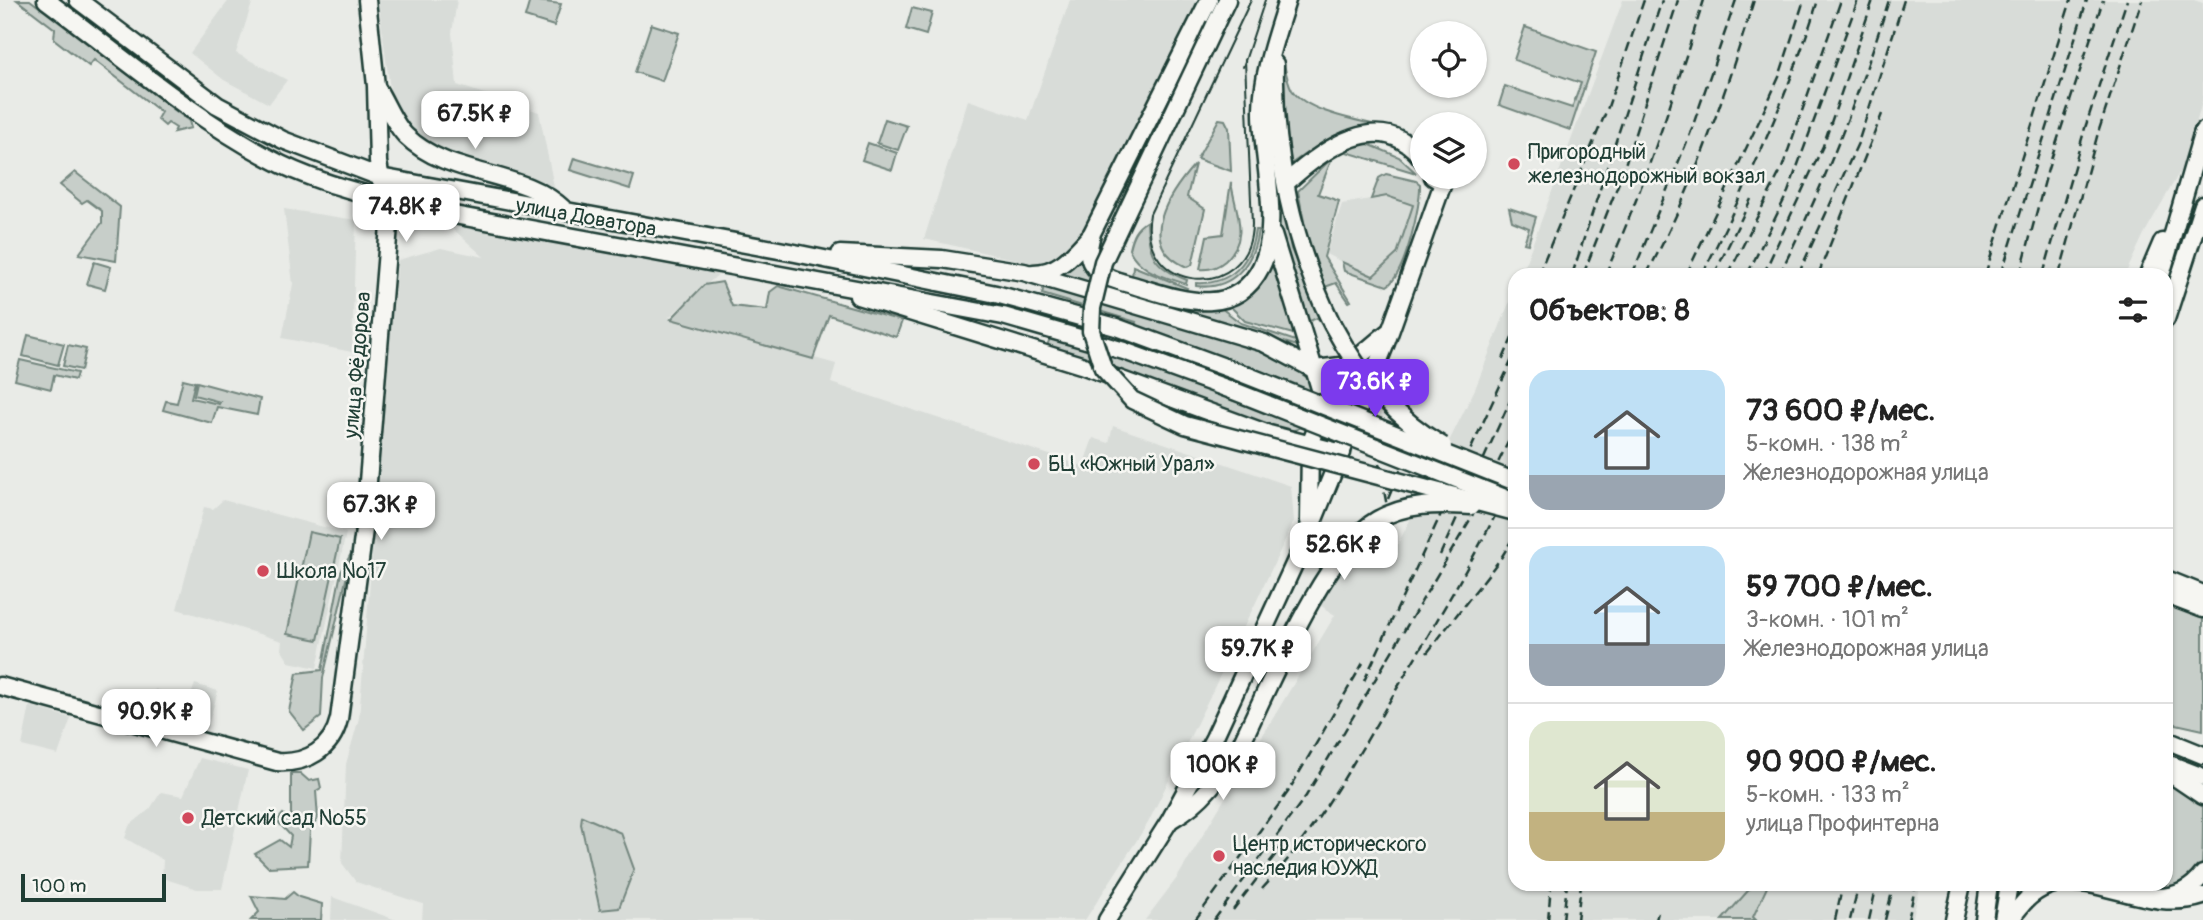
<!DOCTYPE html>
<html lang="ru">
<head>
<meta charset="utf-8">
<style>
	:root { --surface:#fff; --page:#f6f6f6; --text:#222; --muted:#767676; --line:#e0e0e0; --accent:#7c3aed }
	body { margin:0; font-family:Pangolin,sans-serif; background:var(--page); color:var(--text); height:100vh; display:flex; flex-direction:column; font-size:26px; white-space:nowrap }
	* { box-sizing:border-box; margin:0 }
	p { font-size:23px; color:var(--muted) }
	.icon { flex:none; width:38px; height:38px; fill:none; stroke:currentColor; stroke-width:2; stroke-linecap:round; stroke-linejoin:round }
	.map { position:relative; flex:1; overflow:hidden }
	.sheet { position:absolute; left:1508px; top:268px; width:665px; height:623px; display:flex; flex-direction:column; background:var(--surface); border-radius:21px; box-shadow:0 2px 5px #0004 }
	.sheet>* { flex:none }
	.buttons { position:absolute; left:1410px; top:21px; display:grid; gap:14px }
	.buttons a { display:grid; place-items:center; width:77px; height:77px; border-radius:50%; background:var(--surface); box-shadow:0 2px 5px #0004; font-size:35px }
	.scale { position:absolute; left:21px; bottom:18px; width:145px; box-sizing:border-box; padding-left:7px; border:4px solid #1f3d34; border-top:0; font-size:19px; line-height:24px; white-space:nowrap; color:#1f3d34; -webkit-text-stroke:5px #f6f6f2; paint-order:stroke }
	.price { position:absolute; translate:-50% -60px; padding:0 16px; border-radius:14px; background:#fff; color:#222; font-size:23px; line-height:46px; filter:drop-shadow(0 2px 4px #0008) }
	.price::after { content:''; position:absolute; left:50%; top:42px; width:21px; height:16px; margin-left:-10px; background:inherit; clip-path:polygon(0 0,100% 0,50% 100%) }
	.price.current { background:var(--accent); color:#fff }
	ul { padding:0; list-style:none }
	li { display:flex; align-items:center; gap:21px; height:175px; padding:0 21px }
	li+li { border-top:2px solid var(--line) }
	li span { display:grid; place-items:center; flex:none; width:196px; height:140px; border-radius:21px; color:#555 }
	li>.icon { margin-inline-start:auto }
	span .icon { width:84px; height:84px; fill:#fffc; stroke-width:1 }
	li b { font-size:30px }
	h2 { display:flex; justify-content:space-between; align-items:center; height:84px; padding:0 21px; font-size:30px }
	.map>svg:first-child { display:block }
	.built { fill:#d8dcd8 }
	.green { fill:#c7cec9; stroke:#73867e; stroke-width:2 }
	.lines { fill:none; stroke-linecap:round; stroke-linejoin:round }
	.major-casing { stroke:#1f3d34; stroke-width:21 }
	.major { stroke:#f6f6f2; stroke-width:16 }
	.tram { stroke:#1f3d34; stroke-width:2 }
	.rail { stroke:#1f3d34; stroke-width:2.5; stroke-dasharray:10 5; stroke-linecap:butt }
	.major-bridge-casing { stroke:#1f3d34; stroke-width:21; stroke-linecap:butt }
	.major-bridge { stroke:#f6f6f2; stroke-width:16 }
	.poi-dot { fill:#d1495b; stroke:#f6f6f2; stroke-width:2.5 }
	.labels { text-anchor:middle; stroke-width:5; stroke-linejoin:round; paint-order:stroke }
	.poi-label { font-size:21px; fill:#1f3d34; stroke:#f6f6f2; text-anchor:start }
	.street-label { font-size:21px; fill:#1f3d34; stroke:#f6f6f2 }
</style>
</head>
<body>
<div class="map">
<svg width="2203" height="920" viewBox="0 0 2203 920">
	<rect width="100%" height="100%" fill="#e9ebe7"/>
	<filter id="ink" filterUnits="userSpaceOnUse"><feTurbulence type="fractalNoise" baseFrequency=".0143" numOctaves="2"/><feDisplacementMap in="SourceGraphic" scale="14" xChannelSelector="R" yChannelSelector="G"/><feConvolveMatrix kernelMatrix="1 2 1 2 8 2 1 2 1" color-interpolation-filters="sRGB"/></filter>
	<g filter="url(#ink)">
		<!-- built -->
		<g class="built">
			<polygon points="229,0 253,0 236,53 287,80 269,104 224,80 190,53"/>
			<polygon points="378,0 457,0 452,33 457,85 539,112 554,187 430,146 392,104"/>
			<polygon points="1070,0 1198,0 1091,218 1068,248 1044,266 924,239 968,100 1028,120"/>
			<polygon points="1623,0 2194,0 2203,3 2203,98 2186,161 2144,234 2125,275 1521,275"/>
			<polygon points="1387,196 1413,205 1395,258 1369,276 1326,254 1342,204"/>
			<polygon points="284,209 356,220 352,352 282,338 293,284"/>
			<polygon points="442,219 720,273 669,317 836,364 831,383 1083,466 1093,438 1109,443 1113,426 1291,486 1294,521 1257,600 1148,823 1085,920 422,920 423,904 356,882 342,863 346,764 359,718 374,532 385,526 386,506 376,475 398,260 441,248 484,257"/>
			<polygon points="1515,288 1516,884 1921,884 1912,920 1145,920 1177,878 1335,615 1320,605 1359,542 1398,544 1475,389"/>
			<polygon points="223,500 346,533 317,668 289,662 281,649 282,641 177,609 204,507 213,509"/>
			<polygon points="195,684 218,691 207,729 185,723 183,728 145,718 155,689 189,701"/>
			<polygon points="30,706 71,718 58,755 22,746"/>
			<polygon points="200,758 248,770 222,889 197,889 162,878 163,860 125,838 129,826 150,809 161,792 183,796"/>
			<polygon points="332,897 396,920 331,920"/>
		</g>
		<!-- green -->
		<g class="green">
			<polygon points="17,0 30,0 189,121 191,128 174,132 176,128 168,123 165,126 157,119 161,112 94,60 89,66 54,39 55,29"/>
			<polygon points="530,0 561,4 554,26 525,17"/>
			<polygon points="912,8 932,13 926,35 906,29"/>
			<polygon points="651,24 679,33 662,81 635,72"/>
			<polygon points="1525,27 1596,52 1570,130 1499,105 1505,86 1572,108 1581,83 1514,60"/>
			<path d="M 1283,59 C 1285,69 1287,81 1292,90 C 1307,113 1363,121 1388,128 C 1343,123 1326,140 1291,164 L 1283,102 Z"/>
			<polygon points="885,119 907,126 898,150 877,143"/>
			<polygon points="1219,119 1225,120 1229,128 1231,171 1197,159"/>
			<polygon points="868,143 897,153 892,170 862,160"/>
			<polygon points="1368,144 1399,157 1416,173 1343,151 1353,145"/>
			<polygon points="574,158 634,176 630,189 570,170"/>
			<polygon points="1332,158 1318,194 1339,201 1324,257 1351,301 1349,302 1336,283 1325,287 1308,242 1298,191"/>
			<polygon points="1270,163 1276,168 1291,249 1326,331 1317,318 1305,323 1278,226"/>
			<path d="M 1195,164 L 1187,197 L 1205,209 L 1192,265 L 1187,267 C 1133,244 1171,191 1195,164 Z"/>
			<polygon points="75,172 120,207 116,261 79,254 102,223 102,211 87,200 82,203 60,185"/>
			<path d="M 1386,174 L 1416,181 L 1420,184 C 1421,205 1405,275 1387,286 L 1344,271 L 1342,262 L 1373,276 L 1397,254 L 1413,205 L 1387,196 L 1371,199 L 1379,178 Z"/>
			<path d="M 1231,182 C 1235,211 1251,237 1225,261 C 1218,267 1209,270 1200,269 L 1207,236 L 1223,234 Z"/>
			<polygon points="1509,208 1536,217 1528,244 1524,243 1529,228 1512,221"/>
			<path d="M 1147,221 C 1148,255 1155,268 1187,280 L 1186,284 C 1163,276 1140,272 1129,249 C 1132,236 1135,228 1147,221 Z"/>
			<path d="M 1255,230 L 1258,230 C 1254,264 1232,291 1196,286 L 1196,283 C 1230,285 1251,263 1255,230 Z"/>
			<path d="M 1081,257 L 1085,267 C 1128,286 1173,314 1221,308 L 1241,323 L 1299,342 L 1301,347 L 1058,276 Z"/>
			<polygon points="1272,259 1297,335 1245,321 1229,305"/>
			<polygon points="94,262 111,267 105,289 87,284"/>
			<polygon points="1133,266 1187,288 1185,291 1132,278"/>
			<polygon points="722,282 732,306 767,310 770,292 778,286 902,321 896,337 829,315 813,359 671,319 704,285"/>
			<path d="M 1044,286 C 1094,301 1300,347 1316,390 C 1310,409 1309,433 1285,431 L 909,305 L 970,318 L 969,322 L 1047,346 L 1050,338 L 1119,359 L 1136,322 L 1042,294 Z"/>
			<polygon points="28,335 64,344 58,365 23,356"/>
			<polygon points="68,345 86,349 81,370 63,366"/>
			<polygon points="20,360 77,373 75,380 54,375 51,389 15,380"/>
			<polygon points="183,379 195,382 191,398 219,404 220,402 194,395 197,382 260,399 257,415 217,407 212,423 163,410 166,401 177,403"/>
			<polygon points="309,532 340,539 318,640 287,634"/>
			<polygon points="353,550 323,678 321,717 304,730 289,711 297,673 322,670 341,572"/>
			<polygon points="2166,603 2203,616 2203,730 2167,722"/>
			<polygon points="291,773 300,773 309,781 319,779 321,788 316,791 318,818 310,831 308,865 268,867 255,854 280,840 289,847 291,836 277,821 283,814 291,822"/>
			<path d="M 2167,781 L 2203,807 C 2203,823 2203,848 2202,863 C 2190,897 2150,890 2124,884 L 2166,884 Z"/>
			<polygon points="582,816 621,833 634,869 619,908 600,910 581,824"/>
			<polygon points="1754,884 1768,885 1753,917 1756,920 1722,920"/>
			<polygon points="293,892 299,897 322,904 321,920 251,920 259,912 251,896 285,899"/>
		</g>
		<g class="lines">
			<defs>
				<g id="major">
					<path d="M 46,0 C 119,54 189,115 269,158 C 314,183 367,194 416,208 L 1003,316 L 1124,351 L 1234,391"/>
					<polyline points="78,0 217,105 283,140 380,177 795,253 996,294 1116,327 1241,373"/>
					<path d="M 1209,0 L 1092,233 C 1090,244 1086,254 1092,264 C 1101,279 1123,282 1139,287 C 1182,300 1235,319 1261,267 C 1282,225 1261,155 1262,109 C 1263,70 1276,37 1287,0"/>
					<polyline points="1215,25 1227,0"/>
					<path d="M 1275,64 C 1273,153 1293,245 1332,324"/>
					<path d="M 378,90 C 387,105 394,124 406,136 C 450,179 522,168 565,210"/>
					<path d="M 1286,183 C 1322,150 1382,104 1423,160"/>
					<polyline points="1273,235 1322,395 1317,427 1310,444 1309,521"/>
					<polyline points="840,254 942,259 1024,272 1264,343 1364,396"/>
					<path d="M 1033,273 C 1060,273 1074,253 1091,235"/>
					<polyline points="2148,275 2162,242"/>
					<polyline points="2161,275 2203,131"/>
					<polyline points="858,296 1081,365 1269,434 1342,453"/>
					<polyline points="2166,319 2203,205"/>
					<polyline points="1315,369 1349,365 1387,333"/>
					<polyline points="2166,579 2203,594"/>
					<polyline points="2166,595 2203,609"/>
					<path d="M 0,686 L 277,762 C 307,764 332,749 339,719 L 364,530 L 389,226 L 378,162 L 376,86 L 367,0"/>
					<polyline points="2166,740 2203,755"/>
					<polyline points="2172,765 2203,777"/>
					<polyline points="2166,771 2203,796"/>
					<path d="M 1172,819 C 1203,802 1221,775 1240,746"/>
					<path d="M 2104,884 C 2138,897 2177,909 2203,874"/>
					<polyline points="1107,920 1170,820 1214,738 1308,534 1386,343 1443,183 1433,177"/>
					<polyline points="1954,920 1962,884"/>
					<polyline points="1984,920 1989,884"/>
					<polyline points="2003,920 2009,884"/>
					<path d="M 2011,920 C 2059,837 2131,920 2203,896"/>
				</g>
			</defs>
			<!-- major casing -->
			<use href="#major" class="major-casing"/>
			<!-- major -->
			<use href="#major" class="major"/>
			<!-- tram -->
			<g class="tram">
				<path d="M 1245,60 L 1252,224 C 1251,303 1136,294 1150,214 L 1251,0"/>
				<polyline points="1243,67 1265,0"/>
			</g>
			<!-- rail -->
			<g class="rail">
				<polyline points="1538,275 1608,107 1644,0"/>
				<polyline points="1572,275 1662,0"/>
				<polyline points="1583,275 1621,177 1678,0"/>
				<path d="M 1605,275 C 1645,186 1674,93 1704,0"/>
				<polyline points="1632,275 1690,134 1736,0"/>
				<path d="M 1646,275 C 1694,189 1725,93 1754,0"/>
				<polyline points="1686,275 1761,117 1779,77 1804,0"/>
				<path d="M 1702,275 C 1747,185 1788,96 1818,0"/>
				<polyline points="1714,275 1751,199"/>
				<polyline points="1728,275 1782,168 1841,0"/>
				<polyline points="1747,275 1788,192 1858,0"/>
				<polyline points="1763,275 1823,146 1873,0"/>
				<path d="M 1779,275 C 1824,186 1859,95 1889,0"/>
				<polyline points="1798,275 1858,143 1904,0"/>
				<polyline points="1818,275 1882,114"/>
				<polyline points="1985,275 2071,0"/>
				<polyline points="2001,275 2087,0"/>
				<polyline points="2020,275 2048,169 2103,0"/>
				<polyline points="2043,275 2085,128 2127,0"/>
				<polyline points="2059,275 2098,133 2142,0"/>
				<polyline points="1503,359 1516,329"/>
				<polyline points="1379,463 1392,534"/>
				<polyline points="1388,499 1400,470"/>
				<polyline points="1440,555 1516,388"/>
				<polyline points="1427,653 1501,558 1516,533"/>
				<polyline points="1364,681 1516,351"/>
				<path d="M 1262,889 C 1318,829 1358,755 1399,685 C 1440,615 1481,547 1516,474"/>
				<polyline points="1233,910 1282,846"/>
				<polyline points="1195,920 1288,792 1363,663"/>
				<polyline points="1214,920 1306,796 1471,518 1516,426"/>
				<polyline points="1548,920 1551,884"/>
				<polyline points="1563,920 1567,884"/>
				<polyline points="1577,920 1581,884"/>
				<polyline points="1656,920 1658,912"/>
				<polyline points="1835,920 1843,884"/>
				<polyline points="1850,920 1859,884"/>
				<polyline points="1869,920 1877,884"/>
				<polyline points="1885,920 1894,884"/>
				<polyline points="1908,920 1916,884"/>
			</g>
			<defs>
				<g id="major-bridge">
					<polyline points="1215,25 1103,262 1092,308 1091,331 1103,368 1132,400 1185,425 1515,512"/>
					<path d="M 1332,324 C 1358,373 1394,418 1443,446"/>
					<polyline points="1241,373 1516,482"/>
					<polyline points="1234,391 1515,502"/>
					<path d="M 1240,746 C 1268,689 1325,549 1377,520 C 1406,503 1438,504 1471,506"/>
				</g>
			</defs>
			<!-- major-bridge casing -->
			<use href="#major-bridge" class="major-bridge-casing"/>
			<!-- major-bridge -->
			<use href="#major-bridge" class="major-bridge"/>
		</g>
	</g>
	<!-- markers -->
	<g class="poi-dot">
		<circle cx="1514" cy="164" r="7"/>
		<circle cx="1034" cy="464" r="7"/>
		<circle cx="263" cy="571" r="7"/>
		<circle cx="188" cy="818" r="7"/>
		<circle cx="1219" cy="856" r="7"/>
	</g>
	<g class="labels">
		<!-- poi labels -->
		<g class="poi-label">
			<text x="1528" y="159">Пригородный<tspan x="1528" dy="24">железнодорожный вокзал</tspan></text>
			<text x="1048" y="471">БЦ «Южный Урал»</text>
			<text x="277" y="578">Школа №17</text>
			<text x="202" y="825">Детский сад №55</text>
			<text x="1233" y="851">Центр исторического<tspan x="1233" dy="24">наследия ЮУЖД</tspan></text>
		</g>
		<!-- street labels -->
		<g class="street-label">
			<text transform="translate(586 217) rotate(10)" y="7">улица Доватора</text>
			<text transform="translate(357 365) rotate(-85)" y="7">улица Фёдорова</text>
		</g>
	</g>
</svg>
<div class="buttons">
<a><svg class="icon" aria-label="locate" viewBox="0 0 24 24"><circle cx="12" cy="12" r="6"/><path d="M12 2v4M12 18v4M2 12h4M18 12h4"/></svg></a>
<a><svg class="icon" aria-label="layers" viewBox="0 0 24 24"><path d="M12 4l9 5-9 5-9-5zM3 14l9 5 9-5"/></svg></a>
</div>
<div class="scale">100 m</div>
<b class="price" style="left:475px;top:151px">67.5K ₽</b>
<b class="price" style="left:406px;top:244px">74.8K ₽</b>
<b class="price current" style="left:1375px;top:419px">73.6K ₽</b>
<b class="price" style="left:381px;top:542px">67.3K ₽</b>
<b class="price" style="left:1344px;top:582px">52.6K ₽</b>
<b class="price" style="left:1258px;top:686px">59.7K ₽</b>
<b class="price" style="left:156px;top:749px">90.9K ₽</b>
<b class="price" style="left:1223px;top:802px">100K ₽</b>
<section class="sheet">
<h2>Объектов: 8<svg class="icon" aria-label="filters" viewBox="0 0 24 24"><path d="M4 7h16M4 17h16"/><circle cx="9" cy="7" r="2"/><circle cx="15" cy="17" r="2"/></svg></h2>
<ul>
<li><span style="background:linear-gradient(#bfe0f5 75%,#9aa5b1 0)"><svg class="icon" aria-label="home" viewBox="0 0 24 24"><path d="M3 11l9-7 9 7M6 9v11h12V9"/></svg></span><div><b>73 600 ₽/мес.</b><p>5-комн. · 138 m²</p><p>Железнодорожная улица</p></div></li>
<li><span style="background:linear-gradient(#bfe0f5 70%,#9aa5b1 0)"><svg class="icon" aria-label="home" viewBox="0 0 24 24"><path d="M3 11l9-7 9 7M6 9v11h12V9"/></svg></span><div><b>59 700 ₽/мес.</b><p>3-комн. · 101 m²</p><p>Железнодорожная улица</p></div></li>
<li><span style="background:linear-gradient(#dfe7d0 65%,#c2b280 0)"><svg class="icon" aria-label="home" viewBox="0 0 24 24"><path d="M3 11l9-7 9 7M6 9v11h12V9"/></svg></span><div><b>90 900 ₽/мес.</b><p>5-комн. · 133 m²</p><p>улица Профинтерна</p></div></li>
</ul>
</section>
</div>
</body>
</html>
